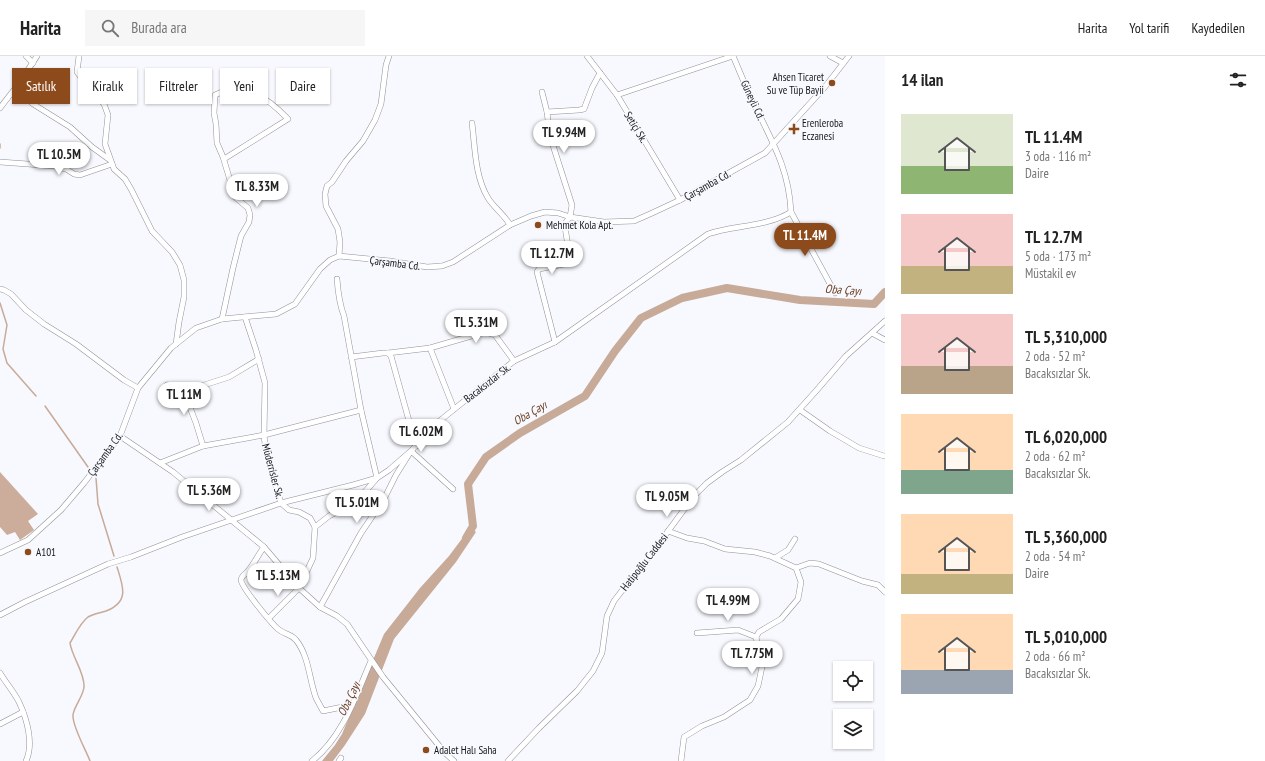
<!DOCTYPE html>
<html lang="tr">
<head>
<meta charset="utf-8">
<style>
	:root { --surface:#fff; --page:#f6f6f6; --text:#222; --muted:#767676; --line:#e0e0e0; --accent:#8d4a1b }
	body { margin:0; font-family:"PT Sans Narrow",sans-serif; background:var(--page); color:var(--text); height:100vh; display:flex; flex-direction:column; font-size:15px; white-space:nowrap }
	* { box-sizing:border-box; margin:0 }
	p { font-size:13px; color:var(--muted) }
	.icon { flex:none; width:22px; height:22px; fill:none; stroke:currentColor; stroke-width:2; stroke-linecap:round; stroke-linejoin:round }
	.map { position:relative; flex:1; overflow:hidden }
	.side { display:flex; flex-direction:column; background:var(--surface); width:380px }
	.side>* { flex:none }
	.banner { position:absolute; left:12px; top:12px; width:380px; height:36px; display:flex; gap:8px }
	.fabs { position:absolute; left:833px; top:605px; display:grid; gap:8px }
	.fabs a { display:grid; place-items:center; width:40px; height:40px; border-radius:0px; background:var(--surface); box-shadow:0 1px 3px #0004; font-size:20px }
	.price { position:absolute; translate:-50% -34px; padding:0 9px; border-radius:14px; background:#fff; color:#222; font-size:13px; line-height:26px; filter:drop-shadow(0 1px 2px #0008) }
	.price::after { content:''; position:absolute; left:50%; top:24px; width:12px; height:9px; margin-left:-6px; background:inherit; clip-path:polygon(0 0,100% 0,50% 100%) }
	.price.current { background:var(--accent); color:#fff }
	ul { padding:0; list-style:none }
	li { display:flex; align-items:center; gap:12px; height:100px; padding:0 16px }
	li span { display:grid; place-items:center; flex:none; width:112px; height:80px; border-radius:0px; color:#555 }
	li>.icon { margin-inline-start:auto }
	span .icon { width:48px; height:48px; fill:#fffc; stroke-width:1 }
	li b { font-size:17px }
	h2 { display:flex; justify-content:space-between; align-items:center; height:48px; padding:0 16px; font-size:17px }
	.chip { padding:0 14px; border-radius:0px; background:var(--surface); box-shadow:0 1px 3px #0004; font-size:14px; line-height:36px }
	.chip.current { background:var(--accent); color:#fff }
	header { display:flex; align-items:center; gap:24px; box-sizing:border-box; height:56px; padding:0 20px; background:var(--surface); border-bottom:1px solid var(--line) }
	header strong { font-size:19px }
	nav { display:flex; gap:22px; margin-inline-start:auto; font-size:14px }
	.search { width:280px; height:36px; background:var(--page); display:flex; align-items:center; gap:10px; box-sizing:border-box; padding:0 14px; border-radius:0px; color:var(--muted); font-size:15px }
	main { display:flex; flex:1; min-height:0 }
	.map>svg:first-child { display:block }
	.forest { fill:#ccad9b }
	.water { fill:#c8aa98 }
	.lines { fill:none; stroke-linecap:round; stroke-linejoin:round }
	.stream { stroke:#c8aa98; stroke-width:1.5 }
	.river { stroke:#c8aa98; stroke-width:8 }
	.minor-casing { stroke:#8f929a; stroke-width:6 }
	.minor { stroke:#fff; stroke-width:5 }
	.poi-dot { fill:#8d4a1b; stroke:#f7f9fe; stroke-width:1.5 }
	.labels { text-anchor:middle; stroke-width:3.5; stroke-linejoin:round; paint-order:stroke }
	.poi-label { font-size:11px; fill:#16171a; stroke:#f7f9fe; text-anchor:start }
	.street-label { font-size:11px; fill:#16171a; stroke:#f7f9fe }
	.water-label { font-size:12px; font-style:italic; fill:#6c4024; stroke:#f7f9fe }
</style>
</head>
<body>
<header>
<strong>Harita</strong>
<div class="search"><svg class="icon" aria-label="search" viewBox="0 0 24 24"><circle cx="10" cy="10" r="6"/><path d="M15 15l6 6"/></svg>Burada ara</div>
<nav><a>Harita</a><a>Yol tarifi</a><a>Kaydedilen</a></nav>
</header>
<main>
<div class="map">
<svg width="885" height="705" viewBox="0 0 885 705">
	<rect width="100%" height="100%" fill="#f7f9fe"/>
	<!-- forest -->
	<polygon class="forest" points="0,416 38,458 28,465 34,474 20,484 15,476 7,479 0,471"/>
	<!-- water -->
	<polygon class="water" points="470,472 476,476 456,506 394,583 365,658 345,689 333,705 322,705 335,689 342,678 384,578 420,532 449,500"/>
	<g class="lines">
		<!-- stream -->
		<g class="stream">
			<polyline points="0,88 0,92"/>
			<polyline points="0,247 7,269 3,293 7,307 36,340"/>
			<polyline points="45,350 88,411"/>
			<polyline points="96,422 98,448 114,500"/>
			<path d="M 90,705 C 86,694 72,670 73,659 C 74,650 83,641 84,631 C 85,617 72,601 70,587 C 75,579 80,567 88,561 C 93,558 100,557 106,555 C 130,546 123,530 117,511"/>
		</g>
		<!-- river -->
		<polyline class="river" points="466,482 473,470 468,428 486,401 520,377 585,340 615,295 641,262 682,242 727,232 800,244 874,248 885,236"/>
		<defs>
			<g id="minor">
				<polyline points="26,0 33,7"/>
				<polyline points="79,0 77,16 88,31 104,48 108,59 105,88 114,113 125,123 131,133 152,175 172,196 180,209 184,224 184,241 179,266 176,288"/>
				<polyline points="587,0 617,39 680,144"/>
				<polyline points="830,0 843,7"/>
				<polyline points="16,31 33,48 70,71 92,91 110,104"/>
				<polyline points="542,36 547,56 550,80 572,149 570,161 566,166 565,171 570,203 568,206 564,208 539,213 537,216 555,286"/>
				<polyline points="617,39 733,0"/>
				<polyline points="0,52 20,26 37,0"/>
				<polyline points="547,56 579,54 584,53 592,32 600,17"/>
				<path d="M 472,67 C 475,91 475,121 488,142 C 494,152 504,158 510,169"/>
				<polyline points="0,106 55,110 66,113 74,118 80,119 112,108"/>
				<polyline points="791,156 835,237"/>
				<polyline points="339,200 340,186 338,173 326,150 325,138 327,130 332,126 346,105 363,85 375,64 381,48 386,9 389,0"/>
				<polyline points="0,233 4,234 11,238 26,254 44,268 76,288 124,324 138,332"/>
				<polyline points="245,261 256,294 265,327 264,379 266,397 281,447 289,454 299,456 310,462 315,471 313,502 299,532 320,551 337,560 347,568 383,621 445,697 454,705"/>
				<path d="M 222,263 L 233,212 L 241,180 L 249,166 L 250,159 L 248,152 L 235,141 L 223,101 L 217,87 L 216,68 L 214,57 L 215,39 C 244,25 267,41 288,63 L 224,103"/>
				<polyline points="872,277 885,284"/>
				<polyline points="430,292 485,276 495,279 514,305"/>
				<polyline points="388,297 430,292 454,353"/>
				<polyline points="351,301 383,297 388,297 391,300 416,390"/>
				<polyline points="167,329 189,349 196,367 203,390"/>
				<polyline points="181,341 195,332 229,321 259,303"/>
				<polyline points="800,354 830,375 859,392 884,400"/>
				<polyline points="120,380 173,416 264,491 299,532 269,562"/>
				<polyline points="160,407 203,390 264,379 361,354"/>
				<path d="M 315,471 L 329,460 L 356,446 L 377,422 L 389,414 L 411,395 L 437,367 L 514,305 L 555,286 L 708,178 C 734,169 767,171 791,156 C 789,113 772,85 754,48 C 746,32 740,16 733,0"/>
				<polyline points="668,475 687,482 704,485 725,493 755,496 770,500 796,512 810,507 819,508 862,525 878,529 885,536"/>
				<path d="M 264,491 C 258,499 254,508 248,515 C 246,518 241,520 241,524 C 242,532 271,567 278,573 C 285,579 290,577 296,584 C 309,600 309,623 316,642 C 318,646 321,651 323,655 L 352,649"/>
				<polyline points="0,497 28,484 61,454 84,427 120,380 138,332 171,292 196,272 222,263 276,258 295,248 320,213 330,204 339,200 390,205 427,211 442,210 453,206 510,169 531,160 545,156 558,157 570,161 604,166 634,165 650,158 680,144 765,97 824,32 849,0"/>
				<polyline points="775,502 788,494 795,483"/>
				<polyline points="320,551 361,477 384,443 396,419 411,395 453,433"/>
				<path d="M 0,559 L 25,546 L 108,508 L 131,501 L 182,481 L 281,447 L 353,429 L 377,422 L 361,354 L 344,260 C 339,247 338,236 337,223"/>
				<polyline points="697,577 738,574 756,581"/>
				<path d="M 0,617 C 6,627 14,636 19,646 C 27,663 34,688 26,705"/>
				<polyline points="0,668 23,656"/>
				<path d="M 312,705 C 343,681 356,639 371,605"/>
				<polyline points="339,705 341,702"/>
				<polyline points="508,705 539,672 577,635 593,615 602,597 607,560 614,545 624,532 635,520 694,440 707,427 722,416 741,404 788,366 816,335 846,300 885,265"/>
				<polyline points="681,705 684,681 702,670 724,661 750,644 758,630 762,611 756,581 759,576 781,563 798,543 801,526 796,512"/>
			</g>
		</defs>
		<!-- minor casing -->
		<use href="#minor" class="minor-casing"/>
		<!-- minor -->
		<use href="#minor" class="minor"/>
	</g>
	<!-- markers -->
	<g class="poi-dot">
		<circle cx="832" cy="27" r="4"/>
		<path d="M792 67h4v4h4v4h-4v4h-4v-4h-4v-4h4z"/>
		<circle cx="538" cy="169" r="4"/>
		<circle cx="28" cy="496" r="4"/>
		<circle cx="426" cy="694" r="4"/>
	</g>
	<g class="labels">
		<!-- poi labels -->
		<g class="poi-label">
			<text x="824" y="25" text-anchor="end">Ahsen Ticaret<tspan x="824" dy="13">Su ve Tüp Bayii</tspan></text>
			<text x="802" y="71">Erenleroba<tspan x="802" dy="13">Eczanesi</tspan></text>
			<text x="546" y="173">Mehmet Kola Apt.</text>
			<text x="36" y="500">A101</text>
			<text x="434" y="698">Adalet Halı Saha</text>
		</g>
		<!-- street labels -->
		<g class="street-label">
			<text transform="translate(753 44) rotate(65)" y="4">Güneyli Cd.</text>
			<text transform="translate(636 71) rotate(59)" y="4">Setiçi Sk.</text>
			<text transform="translate(707 129) rotate(-29)" y="4">Çarşamba Cd.</text>
			<text transform="translate(395 207) rotate(7)" y="4">Çarşamba Cd.</text>
			<text transform="translate(487 327) rotate(-38)" y="4">Bacaksızlar Sk.</text>
			<text transform="translate(105 398) rotate(-54)" y="4">Çarşamba Cd.</text>
			<text transform="translate(273 415) rotate(75)" y="4">Müderrisler Sk.</text>
			<text transform="translate(644 506) rotate(-52)" y="4">Hatipoğlu Caddesi</text>
		</g>
		<!-- water labels -->
		<g class="water-label">
			<text transform="translate(843 234) rotate(4)" y="4">Oba Çayı</text>
			<text transform="translate(530 357) rotate(-30)" y="4">Oba Çayı</text>
			<text transform="translate(349 643) rotate(-64)" y="4">Oba Çayı</text>
		</g>
	</g>
</svg>
<div class="fabs">
<a><svg class="icon" aria-label="locate" viewBox="0 0 24 24"><circle cx="12" cy="12" r="6"/><path d="M12 2v4M12 18v4M2 12h4M18 12h4"/></svg></a>
<a><svg class="icon" aria-label="layers" viewBox="0 0 24 24"><path d="M12 4l9 5-9 5-9-5zM3 14l9 5 9-5"/></svg></a>
</div>
<b class="price" style="left:564px;top:98px">TL 9.94M</b>
<b class="price" style="left:59px;top:120px">TL 10.5M</b>
<b class="price" style="left:257px;top:152px">TL 8.33M</b>
<b class="price current" style="left:805px;top:201px">TL 11.4M</b>
<b class="price" style="left:552px;top:219px">TL 12.7M</b>
<b class="price" style="left:476px;top:288px">TL 5.31M</b>
<b class="price" style="left:184px;top:360px">TL 11M</b>
<b class="price" style="left:421px;top:397px">TL 6.02M</b>
<b class="price" style="left:209px;top:456px">TL 5.36M</b>
<b class="price" style="left:667px;top:462px">TL 9.05M</b>
<b class="price" style="left:357px;top:468px">TL 5.01M</b>
<b class="price" style="left:278px;top:541px">TL 5.13M</b>
<b class="price" style="left:728px;top:566px">TL 4.99M</b>
<b class="price" style="left:752px;top:619px">TL 7.75M</b>
<div class="banner">
<a class="chip current">Satılık</a>
<a class="chip">Kiralık</a>
<a class="chip">Filtreler</a>
<a class="chip">Yeni</a>
<a class="chip">Daire</a>
</div>
</div>
<section class="side">
<h2>14 ilan<svg class="icon" aria-label="filters" viewBox="0 0 24 24"><path d="M4 7h16M4 17h16"/><circle cx="9" cy="7" r="2"/><circle cx="15" cy="17" r="2"/></svg></h2>
<ul>
<li><span style="background:linear-gradient(#dfe7d0 65%,#8fb573 0)"><svg class="icon" aria-label="home" viewBox="0 0 24 24"><path d="M3 11l9-7 9 7M6 9v11h12V9"/></svg></span><div><b>TL 11.4M</b><p>3 oda · 116 m²</p><p>Daire</p></div></li>
<li><span style="background:linear-gradient(#f6c9c9 65%,#c2b280 0)"><svg class="icon" aria-label="home" viewBox="0 0 24 24"><path d="M3 11l9-7 9 7M6 9v11h12V9"/></svg></span><div><b>TL 12.7M</b><p>5 oda · 173 m²</p><p>Müstakil ev</p></div></li>
<li><span style="background:linear-gradient(#f6c9c9 65%,#b9a48a 0)"><svg class="icon" aria-label="home" viewBox="0 0 24 24"><path d="M3 11l9-7 9 7M6 9v11h12V9"/></svg></span><div><b>TL 5,310,000</b><p>2 oda · 52 m²</p><p>Bacaksızlar Sk.</p></div></li>
<li><span style="background:linear-gradient(#ffd9b3 70%,#7fa58c 0)"><svg class="icon" aria-label="home" viewBox="0 0 24 24"><path d="M3 11l9-7 9 7M6 9v11h12V9"/></svg></span><div><b>TL 6,020,000</b><p>2 oda · 62 m²</p><p>Bacaksızlar Sk.</p></div></li>
<li><span style="background:linear-gradient(#ffd9b3 75%,#c2b280 0)"><svg class="icon" aria-label="home" viewBox="0 0 24 24"><path d="M3 11l9-7 9 7M6 9v11h12V9"/></svg></span><div><b>TL 5,360,000</b><p>2 oda · 54 m²</p><p>Daire</p></div></li>
<li><span style="background:linear-gradient(#ffd9b3 70%,#9aa5b1 0)"><svg class="icon" aria-label="home" viewBox="0 0 24 24"><path d="M3 11l9-7 9 7M6 9v11h12V9"/></svg></span><div><b>TL 5,010,000</b><p>2 oda · 66 m²</p><p>Bacaksızlar Sk.</p></div></li>
</ul>
</section>
</main>
</body>
</html>
